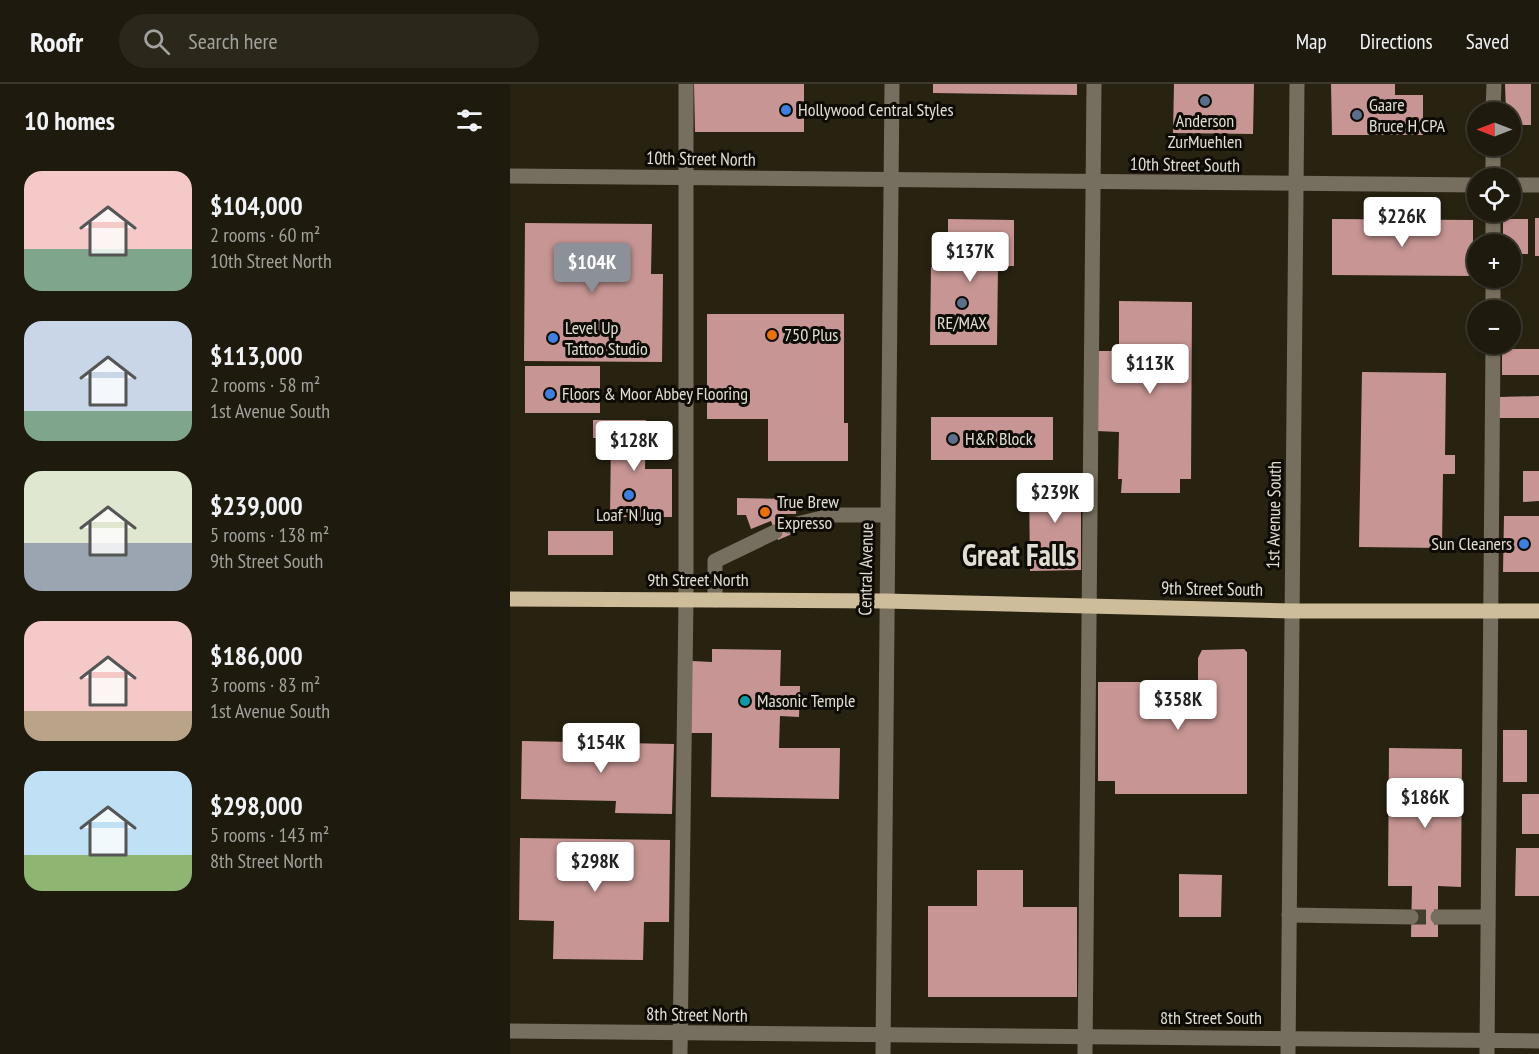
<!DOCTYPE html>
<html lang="en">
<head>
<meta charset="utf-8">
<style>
	:root { --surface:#1e1a0d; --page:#2b271b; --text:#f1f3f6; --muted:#a1a19d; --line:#3c382e; --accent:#8c9099 }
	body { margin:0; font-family:"PT Sans Narrow",sans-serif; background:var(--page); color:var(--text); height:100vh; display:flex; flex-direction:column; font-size:22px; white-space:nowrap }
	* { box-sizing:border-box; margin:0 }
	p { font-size:20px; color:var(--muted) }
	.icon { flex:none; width:33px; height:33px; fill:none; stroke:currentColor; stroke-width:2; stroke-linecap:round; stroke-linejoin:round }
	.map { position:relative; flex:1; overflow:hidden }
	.drawer { display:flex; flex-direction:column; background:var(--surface); width:510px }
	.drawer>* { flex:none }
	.needle { width:39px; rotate:270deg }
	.buttons { position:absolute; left:957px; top:18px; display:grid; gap:12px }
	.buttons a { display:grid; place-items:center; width:54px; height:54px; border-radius:50%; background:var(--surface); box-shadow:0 2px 4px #0004,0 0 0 2px var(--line); font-size:30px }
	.price { position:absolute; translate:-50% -51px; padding:0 14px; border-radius:6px; background:#fff; color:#222; font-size:20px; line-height:39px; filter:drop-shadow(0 2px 3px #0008) }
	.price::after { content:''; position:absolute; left:50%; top:36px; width:18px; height:14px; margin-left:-9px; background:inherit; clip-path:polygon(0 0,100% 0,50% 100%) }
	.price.current { background:var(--accent); color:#fff }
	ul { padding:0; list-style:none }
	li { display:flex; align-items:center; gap:18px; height:150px; padding:0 24px }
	li span { display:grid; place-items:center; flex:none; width:168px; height:120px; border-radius:18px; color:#555 }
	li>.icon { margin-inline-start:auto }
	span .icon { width:72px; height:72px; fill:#fffc; stroke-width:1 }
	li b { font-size:26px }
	h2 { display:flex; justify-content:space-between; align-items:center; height:72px; padding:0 24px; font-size:26px }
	header { display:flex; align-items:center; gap:36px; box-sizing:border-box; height:84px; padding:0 30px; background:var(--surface); border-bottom:2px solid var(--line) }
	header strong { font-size:28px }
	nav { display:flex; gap:33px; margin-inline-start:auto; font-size:21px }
	.search { width:420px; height:54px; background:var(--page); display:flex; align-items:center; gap:15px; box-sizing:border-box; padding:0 21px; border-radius:33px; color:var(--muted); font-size:22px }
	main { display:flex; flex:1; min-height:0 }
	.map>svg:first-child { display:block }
	.building { fill:#c79694 }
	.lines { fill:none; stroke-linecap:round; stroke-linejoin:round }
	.minor-tunnel { stroke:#443e2e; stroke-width:15; stroke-dasharray:15 8; stroke-linecap:butt }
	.minor { stroke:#766f5f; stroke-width:15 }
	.major { stroke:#cdbd9a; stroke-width:15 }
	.service-dot { fill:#5c6f8a; stroke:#0e0b05; stroke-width:2 }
	.shop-dot { fill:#3f7fe0; stroke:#0e0b05; stroke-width:2 }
	.food-dot { fill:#e8710a; stroke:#0e0b05; stroke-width:2 }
	.culture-dot { fill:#0f9aa8; stroke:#0e0b05; stroke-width:2 }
	.labels { text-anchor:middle; stroke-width:6; stroke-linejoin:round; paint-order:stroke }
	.poi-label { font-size:18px; fill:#e1ded3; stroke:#0e0b05; text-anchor:start }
	.street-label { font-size:18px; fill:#e1ded3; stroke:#0e0b05 }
	.town-label { font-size:30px; font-weight:bold; fill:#e1ded3; stroke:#0e0b05 }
</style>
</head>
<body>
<header>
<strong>Roofr</strong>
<div class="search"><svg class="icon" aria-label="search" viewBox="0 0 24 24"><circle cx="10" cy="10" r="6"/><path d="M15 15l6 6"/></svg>Search here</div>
<nav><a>Map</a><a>Directions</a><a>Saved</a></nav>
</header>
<main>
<section class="drawer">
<h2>10 homes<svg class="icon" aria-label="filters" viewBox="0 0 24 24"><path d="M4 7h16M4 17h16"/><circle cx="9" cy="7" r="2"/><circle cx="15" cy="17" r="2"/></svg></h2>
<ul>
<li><span style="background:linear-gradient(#f6c9c9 65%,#7fa58c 0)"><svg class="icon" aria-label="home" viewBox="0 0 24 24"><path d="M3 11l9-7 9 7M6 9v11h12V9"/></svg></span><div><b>$104,000</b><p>2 rooms · 60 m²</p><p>10th Street North</p></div></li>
<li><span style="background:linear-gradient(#c9d6e8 75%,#7fa58c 0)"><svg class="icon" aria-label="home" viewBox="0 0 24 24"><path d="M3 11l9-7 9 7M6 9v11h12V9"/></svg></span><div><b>$113,000</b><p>2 rooms · 58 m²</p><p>1st Avenue South</p></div></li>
<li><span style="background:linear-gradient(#dfe7d0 60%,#9aa5b1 0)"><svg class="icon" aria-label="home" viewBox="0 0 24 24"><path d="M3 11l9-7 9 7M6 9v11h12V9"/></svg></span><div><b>$239,000</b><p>5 rooms · 138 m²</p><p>9th Street South</p></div></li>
<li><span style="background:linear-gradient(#f6c9c9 75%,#b9a48a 0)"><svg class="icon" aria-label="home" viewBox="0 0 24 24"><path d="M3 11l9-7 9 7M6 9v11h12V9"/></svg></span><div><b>$186,000</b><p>3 rooms · 83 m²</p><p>1st Avenue South</p></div></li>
<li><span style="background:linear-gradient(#bfe0f5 70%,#8fb573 0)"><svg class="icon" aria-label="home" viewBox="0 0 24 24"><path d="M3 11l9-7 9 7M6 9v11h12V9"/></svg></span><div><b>$298,000</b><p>5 rooms · 143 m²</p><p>8th Street North</p></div></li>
</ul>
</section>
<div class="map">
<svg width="1029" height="970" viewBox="0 0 1029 970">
	<rect width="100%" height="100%" fill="#282211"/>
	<!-- building -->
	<g class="building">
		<polygon points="184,0 294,0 294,48 185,48"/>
		<polygon points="423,0 567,0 567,11 423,9"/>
		<polygon points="664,0 744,0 743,50 663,49"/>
		<polygon points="821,0 885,0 885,11 913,11 913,51 822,51"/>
		<polygon points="995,0 1021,0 1021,41 1000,41 1000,28 996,28"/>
		<rect x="1025" y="134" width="4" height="38"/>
		<polygon points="438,135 504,136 504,182 488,182 487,261 420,261 421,183 438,183"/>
		<polygon points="822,135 963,136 963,192 822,191"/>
		<polygon points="993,135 1018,135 1018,170 1000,170 1000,160 993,160"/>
		<polygon points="15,139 142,140 141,190 153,190 152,278 14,277"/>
		<polygon points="609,217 682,218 681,395 670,395 670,409 611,409 612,395 608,395 609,348 587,347 588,267 609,267"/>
		<polygon points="197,230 334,230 334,339 338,339 338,377 258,377 258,335 197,335"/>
		<rect x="992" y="265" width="37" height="26"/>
		<rect x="15" y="282" width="75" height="47"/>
		<polygon points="852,288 936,289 935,371 945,371 945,390 933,390 932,464 849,463"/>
		<polygon points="1029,312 1029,334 989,334 989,313"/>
		<rect x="421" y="333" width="122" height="43"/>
		<polygon points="83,336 136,336 135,385 162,385 162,433 100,433 101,354 83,354"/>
		<polygon points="1013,387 1029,387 1029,417 1013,418"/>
		<polygon points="571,394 571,486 520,487 519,395"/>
		<polygon points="227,414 287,415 286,430 275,430 282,450 268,456 261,437 241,445 236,431 227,431"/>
		<polygon points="994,432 1029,432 1029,488 993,488"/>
		<rect x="38" y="447" width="65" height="24"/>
		<polygon points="202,565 271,566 270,602 290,602 289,633 270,632 269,664 330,664 329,715 201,713 202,649 181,649 182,577 202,578"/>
		<polygon points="734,565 737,568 737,710 605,710 605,697 588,697 588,598 688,598 688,574 692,566"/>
		<rect x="993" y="646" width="24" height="52"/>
		<polygon points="12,657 164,660 162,730 105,729 106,717 11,715"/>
		<polygon points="879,664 952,665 951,803 928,802 928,853 901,853 902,802 878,802"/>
		<rect x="1012" y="710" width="17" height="40"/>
		<polygon points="10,754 160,756 159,838 134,838 133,876 43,875 44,837 9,836"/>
		<polygon points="1006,764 1029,764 1029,812 1005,812"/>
		<polygon points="467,786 513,786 513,823 567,823 567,913 418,913 418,822 467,822"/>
		<polygon points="669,790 712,791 711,833 669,833"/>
	</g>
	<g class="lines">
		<!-- minor-tunnel -->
		<polyline class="minor-tunnel" points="901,833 928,833"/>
		<!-- minor -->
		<g class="minor">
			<polyline points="983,28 984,0"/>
			<polyline points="983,62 983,94"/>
			<polyline points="0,92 968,101"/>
			<polyline points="1000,101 1029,101"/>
			<polyline points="983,160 983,128"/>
			<polyline points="983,226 983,194"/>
			<polyline points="279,442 324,431 376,431"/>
			<polyline points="205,516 205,477 265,448"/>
			<polyline points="779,831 901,833"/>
			<polyline points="928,833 978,833"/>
			<polyline points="0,947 1029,957"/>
			<polyline points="170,970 176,516 176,0"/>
			<polyline points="373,970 382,0"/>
			<polyline points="575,970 584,0"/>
			<polyline points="778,970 787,0"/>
			<polyline points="977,970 983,260"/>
		</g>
		<!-- major -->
		<polyline class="major" points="0,515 375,517 782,527 1029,527"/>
	</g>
	<!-- markers -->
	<g class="service-dot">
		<circle cx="695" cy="17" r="6"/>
		<circle cx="847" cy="31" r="6"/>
		<circle cx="452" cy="219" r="6"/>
		<circle cx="443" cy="355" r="6"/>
	</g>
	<g class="shop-dot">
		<circle cx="276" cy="26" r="6"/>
		<circle cx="43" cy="254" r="6"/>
		<circle cx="40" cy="310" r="6"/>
		<circle cx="119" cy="411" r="6"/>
		<circle cx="1014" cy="460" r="6"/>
	</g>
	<g class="food-dot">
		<circle cx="262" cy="251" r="6"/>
		<circle cx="255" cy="428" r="6"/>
	</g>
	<circle class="culture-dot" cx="235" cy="617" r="6"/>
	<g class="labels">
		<!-- poi labels -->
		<g class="poi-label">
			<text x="859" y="27">Gaare<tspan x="859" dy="21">Bruce H CPA</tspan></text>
			<text x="288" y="32">Hollywood Central Styles</text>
			<text x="695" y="43" text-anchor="middle">Anderson<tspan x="695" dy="21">ZurMuehlen</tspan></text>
			<text x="452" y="245" text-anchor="middle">RE/MAX</text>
			<text x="55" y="250">Level Up<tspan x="55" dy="21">Tattoo Studio</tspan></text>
			<text x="274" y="257">750 Plus</text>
			<text x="52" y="316">Floors &amp; Moor Abbey Flooring</text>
			<text x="455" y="361">H&amp;R Block</text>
			<text x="267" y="424">True Brew<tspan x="267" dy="21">Expresso</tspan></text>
			<text x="119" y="437" text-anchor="middle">Loaf 'N Jug</text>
			<text x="1002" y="466" text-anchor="end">Sun Cleaners</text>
			<text x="247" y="623">Masonic Temple</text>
		</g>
		<!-- street labels -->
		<g class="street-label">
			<text transform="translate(191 75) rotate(1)" y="6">10th Street North</text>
			<text transform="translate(675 81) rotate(1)" y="6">10th Street South</text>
			<text transform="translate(764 431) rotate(-89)" y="6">1st Avenue South</text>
			<text transform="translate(356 485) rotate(-89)" y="6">Central Avenue</text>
			<text x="188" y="502">9th Street North</text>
			<text transform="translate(702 505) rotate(1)" y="6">9th Street South</text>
			<text transform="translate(187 931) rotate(1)" y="6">8th Street North</text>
			<text x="701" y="940">8th Street South</text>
		</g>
		<!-- town labels -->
		<g class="town-label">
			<text x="509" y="482">Great Falls</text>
		</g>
	</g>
</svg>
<div class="buttons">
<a><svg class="needle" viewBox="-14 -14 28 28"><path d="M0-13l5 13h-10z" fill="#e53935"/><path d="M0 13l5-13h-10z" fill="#a1a19d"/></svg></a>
<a><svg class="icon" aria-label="locate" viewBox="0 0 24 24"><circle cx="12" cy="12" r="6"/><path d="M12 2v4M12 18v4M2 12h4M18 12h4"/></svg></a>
<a>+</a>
<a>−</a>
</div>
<b class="price" style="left:892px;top:164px">$226K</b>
<b class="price" style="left:460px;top:199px">$137K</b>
<b class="price current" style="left:82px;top:210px">$104K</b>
<b class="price" style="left:640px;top:311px">$113K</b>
<b class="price" style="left:124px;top:388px">$128K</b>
<b class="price" style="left:545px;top:440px">$239K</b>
<b class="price" style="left:668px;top:647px">$358K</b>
<b class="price" style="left:91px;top:690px">$154K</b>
<b class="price" style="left:915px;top:745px">$186K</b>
<b class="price" style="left:85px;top:809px">$298K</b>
</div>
</main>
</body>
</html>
